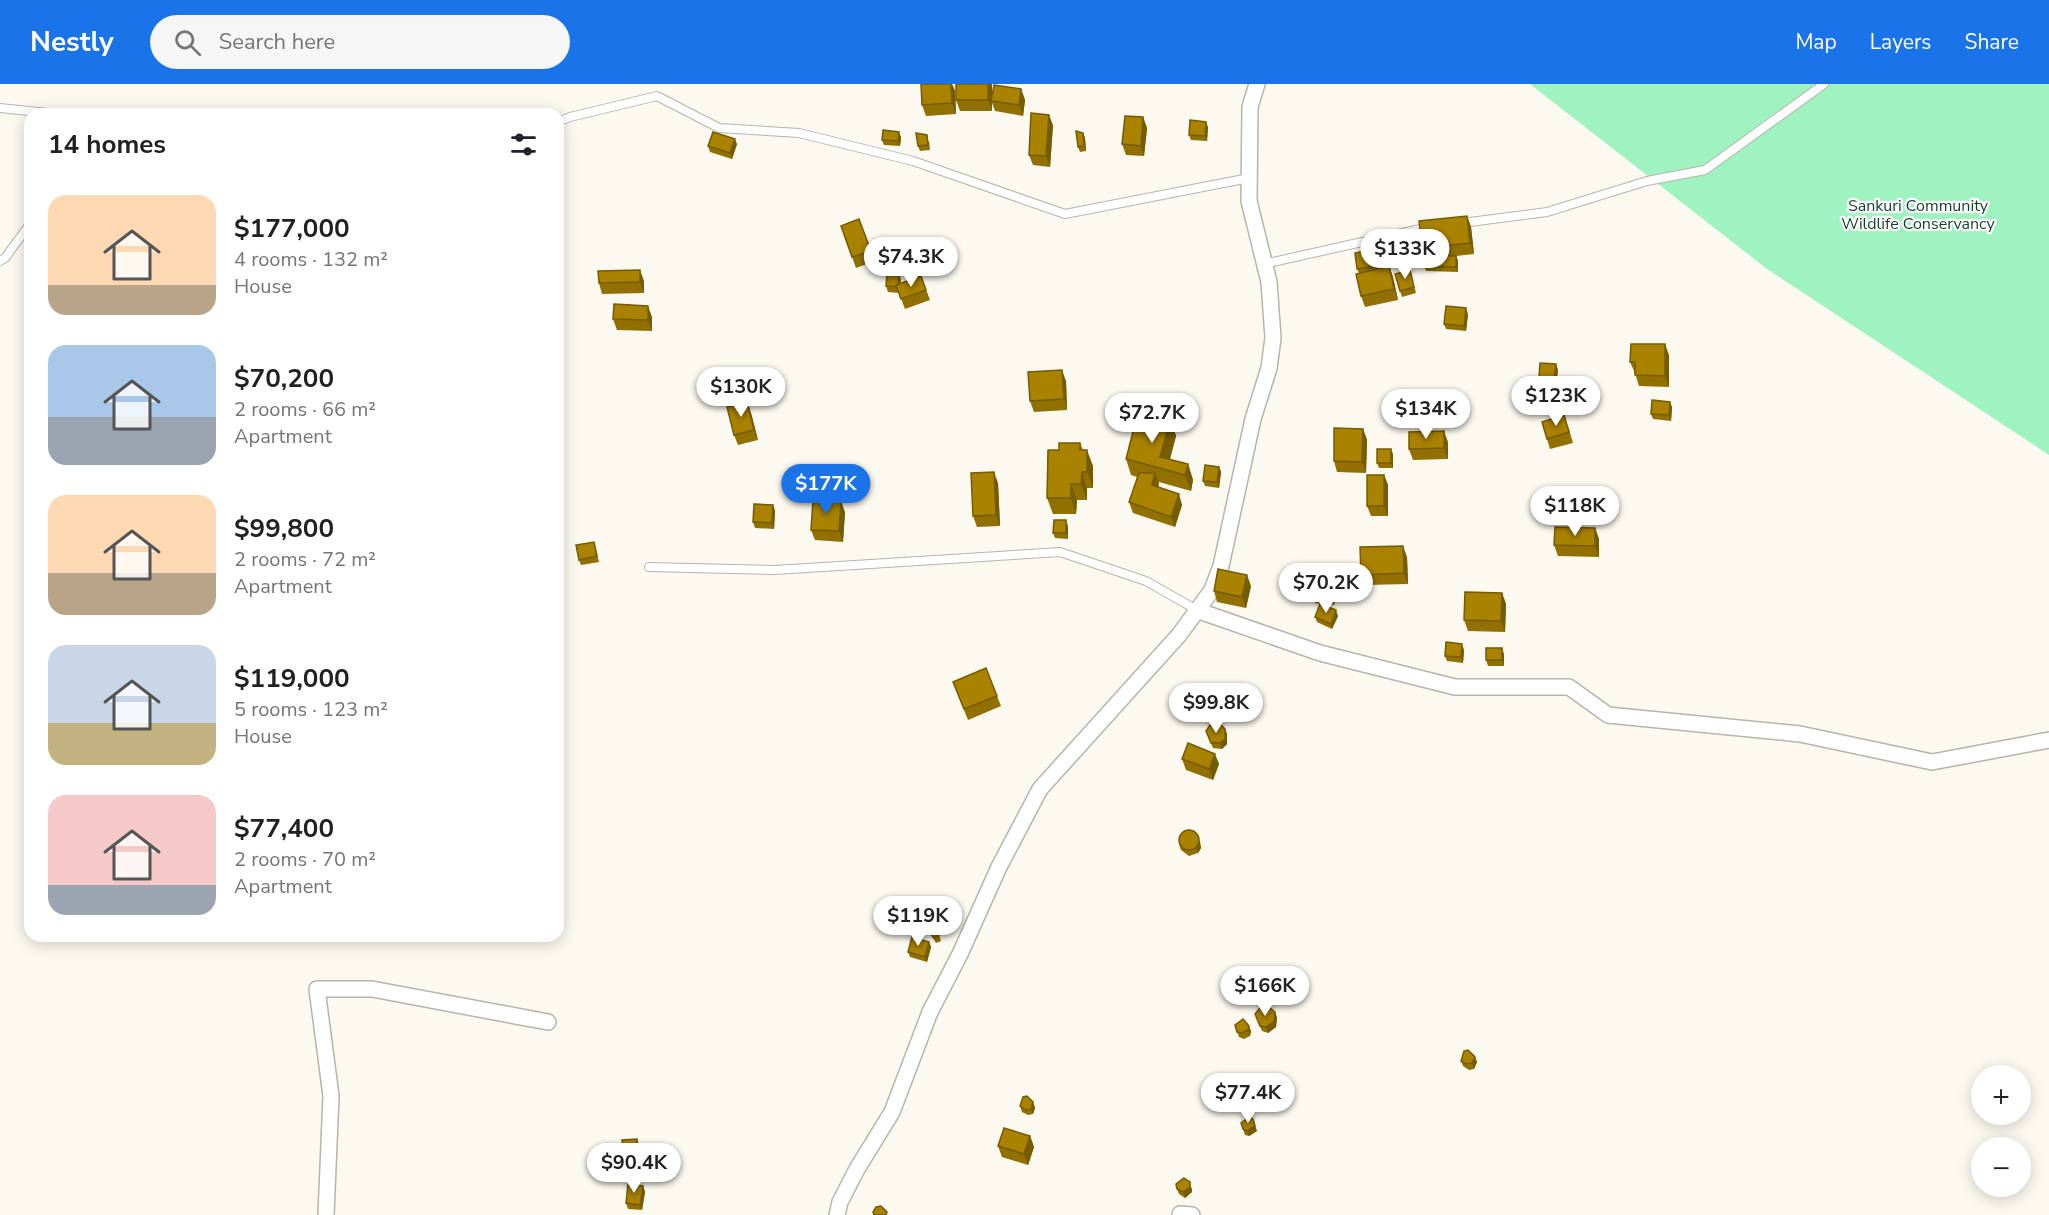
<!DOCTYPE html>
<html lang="en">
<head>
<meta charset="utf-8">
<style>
	:root { --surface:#fff; --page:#f6f6f6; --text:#202124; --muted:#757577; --accent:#1a73e8 }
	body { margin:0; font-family:"Nunito Sans",sans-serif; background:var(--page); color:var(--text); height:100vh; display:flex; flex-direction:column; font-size:22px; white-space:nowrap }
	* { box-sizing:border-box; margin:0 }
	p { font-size:20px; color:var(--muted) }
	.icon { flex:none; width:33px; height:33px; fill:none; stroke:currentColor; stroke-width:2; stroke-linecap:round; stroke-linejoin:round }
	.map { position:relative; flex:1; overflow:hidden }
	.side { position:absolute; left:24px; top:24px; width:540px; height:834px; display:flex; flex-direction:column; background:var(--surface); border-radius:18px; box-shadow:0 3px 15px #0003 }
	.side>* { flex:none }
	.tools { position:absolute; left:1971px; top:981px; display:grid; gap:12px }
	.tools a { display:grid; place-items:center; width:60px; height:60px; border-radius:50%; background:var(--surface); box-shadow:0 3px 15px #0003; font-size:30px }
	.price { position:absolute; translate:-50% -51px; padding:0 14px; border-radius:21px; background:#fff; color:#222; font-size:20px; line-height:39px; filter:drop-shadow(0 2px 3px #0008) }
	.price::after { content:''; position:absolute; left:50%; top:36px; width:18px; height:14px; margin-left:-9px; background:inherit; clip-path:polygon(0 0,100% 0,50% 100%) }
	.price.on { background:var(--accent); color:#fff }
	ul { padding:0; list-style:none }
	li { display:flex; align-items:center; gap:18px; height:150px; padding:0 24px }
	li span { display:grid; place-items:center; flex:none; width:168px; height:120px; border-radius:18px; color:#555 }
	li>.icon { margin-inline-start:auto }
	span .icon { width:72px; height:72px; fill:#fffc; stroke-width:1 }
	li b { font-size:26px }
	h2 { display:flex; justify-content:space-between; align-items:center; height:72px; padding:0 24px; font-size:26px }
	header { display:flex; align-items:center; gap:36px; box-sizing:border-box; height:84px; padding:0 30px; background:var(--accent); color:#fff }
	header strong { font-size:28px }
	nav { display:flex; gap:33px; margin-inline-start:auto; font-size:21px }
	.search { width:420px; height:54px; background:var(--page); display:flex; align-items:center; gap:15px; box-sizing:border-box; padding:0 21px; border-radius:33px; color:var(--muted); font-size:22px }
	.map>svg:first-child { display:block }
	.green { fill:#9ff3c1 }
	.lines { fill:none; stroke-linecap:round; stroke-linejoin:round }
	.lane-casing { stroke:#b7b4ac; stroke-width:10 }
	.street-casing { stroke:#b7b4ac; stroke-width:18 }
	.lane { stroke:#fff; stroke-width:8 }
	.street { stroke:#fff; stroke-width:15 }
	.wall { fill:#917000 }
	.shaded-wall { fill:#765b00 }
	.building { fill:#a98200; stroke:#765b00; stroke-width:1.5 }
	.labels { text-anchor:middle; stroke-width:4.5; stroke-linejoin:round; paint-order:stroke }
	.park-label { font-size:16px; fill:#133f28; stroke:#fff }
</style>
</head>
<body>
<header>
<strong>Nestly</strong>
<div class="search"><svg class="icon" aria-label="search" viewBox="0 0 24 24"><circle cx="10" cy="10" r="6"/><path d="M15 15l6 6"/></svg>Search here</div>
<nav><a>Map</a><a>Layers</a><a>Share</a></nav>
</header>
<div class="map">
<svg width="2049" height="1131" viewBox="0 0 2049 1131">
	<rect width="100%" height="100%" fill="#fcf9f0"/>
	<!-- green -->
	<polygon class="green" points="1530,0 2049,0 2049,371 1767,185"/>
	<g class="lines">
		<defs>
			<g id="lane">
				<polyline points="0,24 58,30"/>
				<polyline points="558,38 570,33 657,12 719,44 799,49 913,77 1065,130 1249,94"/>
				<polyline points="1462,139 1547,128 1647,97 1705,86 1824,0"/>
				<polyline points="0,177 5,174 30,140"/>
				<polyline points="1264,180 1429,143"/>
				<polyline points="649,483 775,486 1060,468 1146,497 1197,526"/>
			</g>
			<g id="street">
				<polyline points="1199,527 1320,569 1455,603 1569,603 1608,631 1800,650 1932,678 2049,656"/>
				<polyline points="1180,1130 1192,1131"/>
				<polyline points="326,1131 331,1012 317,905 372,905 548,938"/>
				<polyline points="837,1131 840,1118 857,1085 892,1028 930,928 960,870 999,783 1040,705 1179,551 1212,506 1221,482 1253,335 1269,284 1273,254 1269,198 1249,117 1250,23 1257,0"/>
			</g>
		</defs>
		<!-- lane casing -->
		<use href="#lane" class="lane-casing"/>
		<!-- street casing -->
		<use href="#street" class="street-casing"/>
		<!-- lane -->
		<use href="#lane" class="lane"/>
		<!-- street -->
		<use href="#street" class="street"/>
	</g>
	<!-- wall -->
	<g class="wall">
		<polygon points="921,0 952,0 955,7 956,30 926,32 922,21"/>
		<polygon points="956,0 992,0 992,12 1021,5 1025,16 1023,32 995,27 992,19 992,27 960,27 956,16"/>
		<polygon points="1143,33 1147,44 1144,72 1126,71 1122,60"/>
		<polygon points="1053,41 1050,83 1033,81 1029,71"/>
		<polygon points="1208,43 1207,57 1191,56 1189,51"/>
		<polygon points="1083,49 1085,54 1086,67 1080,68 1078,63"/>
		<polygon points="901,53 900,62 884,61 882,56"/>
		<polygon points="929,57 930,66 920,67 918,62"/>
		<polygon points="737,60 732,75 710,68 708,62"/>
		<polygon points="1467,132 1471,143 1474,170 1456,172 1458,177 1458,188 1426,187 1424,182 1424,171 1422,164"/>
		<polygon points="859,135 875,177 856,184 841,142"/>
		<polygon points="1374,165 1376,171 1378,185 1389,182 1393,193 1398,216 1365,223 1361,212 1359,189 1357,185"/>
		<polygon points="1410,186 1416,209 1402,213 1400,207"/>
		<polygon points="899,190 901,196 900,199 921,192 930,216 905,225 899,209 888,208 886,202"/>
		<polygon points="644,197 644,209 602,210 599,199"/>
		<polygon points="1468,230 1466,247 1446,245 1444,240"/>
		<polygon points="652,233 652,247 617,246 613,235"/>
		<polygon points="1669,271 1669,303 1639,302 1635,289 1630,278"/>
		<polygon points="1558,286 1556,300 1540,298 1539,293"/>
		<polygon points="1066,297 1067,326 1034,328 1030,317"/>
		<polygon points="747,318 751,329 758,356 738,361 734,351"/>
		<polygon points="1672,323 1671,337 1653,335 1651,330"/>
		<polygon points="1170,336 1176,352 1170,375 1188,380 1193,396 1191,407 1159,398 1158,403 1182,421 1175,443 1133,429 1129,418 1137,393 1131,391 1126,375"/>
		<polygon points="1568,342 1573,359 1550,365 1547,355"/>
		<polygon points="1363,345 1367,356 1366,389 1337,388 1334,377"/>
		<polygon points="1448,358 1448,375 1413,376 1409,365"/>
		<polygon points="1080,359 1083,366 1093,382 1093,404 1087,404 1087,416 1077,416 1076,430 1053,430 1047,414 1059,366"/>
		<polygon points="1393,370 1393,384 1379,384 1377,379"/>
		<polygon points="1219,383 1221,388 1219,404 1205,402 1203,397"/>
		<polygon points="1384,391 1388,401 1388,432 1371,432 1367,422"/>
		<polygon points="998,399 1000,442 977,443 973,432"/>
		<polygon points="773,421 775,427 774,445 755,444 753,438"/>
		<polygon points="845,428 843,458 815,456 811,446"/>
		<polygon points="1068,442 1068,455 1055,454 1053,449"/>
		<polygon points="1595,444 1599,455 1599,473 1558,472 1554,461"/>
		<polygon points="594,458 599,478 581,481 579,476"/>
		<polygon points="1407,473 1408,500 1365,501 1361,491"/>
		<polygon points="1251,502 1246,524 1217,518 1214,507"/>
		<polygon points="1336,505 1334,521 1320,520 1338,532 1332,545 1317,538 1315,533 1320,520 1315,519 1313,514"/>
		<polygon points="1502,509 1506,520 1505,548 1468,547 1464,536"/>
		<polygon points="1464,566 1463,579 1447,577 1445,572"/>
		<polygon points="1504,570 1504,582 1488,582 1486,576"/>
		<polygon points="953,598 997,612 1001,622 968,636"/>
		<polygon points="1225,645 1227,650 1227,660 1222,665 1213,664 1206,647"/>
		<polygon points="1182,675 1219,680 1213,696 1186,686"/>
		<polygon points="1200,757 1201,764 1198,769 1189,772 1181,766 1179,760"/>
		<polygon points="937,844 941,857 936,859 929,848"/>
		<polygon points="929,858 931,863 927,878 910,873 908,868"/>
		<polygon points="1275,928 1277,934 1276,943 1268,949 1262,947 1255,930"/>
		<polygon points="1235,941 1251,947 1250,952 1244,955 1239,953"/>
		<polygon points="1475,973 1477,978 1474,985 1469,986 1463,982 1461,977"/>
		<polygon points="1033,1018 1035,1024 1033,1030 1028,1031 1022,1028 1020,1022"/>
		<polygon points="1241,1039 1257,1047 1249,1052 1245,1051"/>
		<polygon points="1030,1052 1034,1063 1028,1081 1002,1073 998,1062"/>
		<polygon points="637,1055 639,1061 639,1075 625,1075 623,1069"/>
		<polygon points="654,1071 671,1074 666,1082 658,1081"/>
		<polygon points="643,1102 645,1108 642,1126 628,1125 626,1119"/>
		<polygon points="1192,1104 1192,1108 1185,1114 1179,1110 1177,1105"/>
	</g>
	<!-- shaded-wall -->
	<g class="shaded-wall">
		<polygon points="951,0 952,0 955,7 956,30 952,19"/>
		<polygon points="988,0 992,0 992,17 991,17 992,27 988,16"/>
		<polygon points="1021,5 1025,16 1023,32 1019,21"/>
		<polygon points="1049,31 1053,41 1050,83 1046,72"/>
		<polygon points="1143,33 1147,44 1144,72 1141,62"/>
		<polygon points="1206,38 1208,43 1207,57 1205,52"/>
		<polygon points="899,48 901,53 900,62 898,57"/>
		<polygon points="1083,49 1085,54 1086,67 1084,62"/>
		<polygon points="735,55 737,60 732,75 730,69"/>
		<polygon points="1467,132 1471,143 1474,170 1470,159"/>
		<polygon points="1456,172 1458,177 1458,188 1456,183"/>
		<polygon points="1389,182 1393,193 1398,216 1394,205"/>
		<polygon points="640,186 644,197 644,209 640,198"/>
		<polygon points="899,190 901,196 899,209 897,203"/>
		<polygon points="648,222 652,233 652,247 648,236"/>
		<polygon points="1466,224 1468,230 1466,247 1464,242"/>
		<polygon points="1665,260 1669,271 1669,303 1665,292"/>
		<polygon points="1556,280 1558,286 1556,300 1554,295"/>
		<polygon points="1062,286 1066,297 1067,326 1064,315"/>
		<polygon points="747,318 751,329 758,356 754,346"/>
		<polygon points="1670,318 1672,323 1671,337 1669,331"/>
		<polygon points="1170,336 1176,352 1167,386 1160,373"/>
		<polygon points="1363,345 1367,356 1366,389 1362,378"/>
		<polygon points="1444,347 1448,358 1448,375 1444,364"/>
		<polygon points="1391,365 1393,370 1393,384 1391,379"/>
		<polygon points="1087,366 1093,382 1093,404 1087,388"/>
		<polygon points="1188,380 1193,396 1191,407 1185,391"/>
		<polygon points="1219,383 1221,388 1219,404 1217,398"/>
		<polygon points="994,388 998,399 1000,442 996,431"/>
		<polygon points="1082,388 1087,404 1087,416 1081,400"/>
		<polygon points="1155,389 1159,400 1156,412 1152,401"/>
		<polygon points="1384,391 1388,401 1388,432 1384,422"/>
		<polygon points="1071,400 1077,416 1076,430 1071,414"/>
		<polygon points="1179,410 1182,421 1175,443 1171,433"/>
		<polygon points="841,417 845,428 843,458 839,447"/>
		<polygon points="773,421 775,427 774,445 772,439"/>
		<polygon points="1066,436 1068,442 1068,455 1066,449"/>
		<polygon points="1595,444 1599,455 1599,473 1595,462"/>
		<polygon points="1403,462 1407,473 1408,500 1404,489"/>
		<polygon points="1247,491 1251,502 1246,524 1242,513"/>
		<polygon points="1334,499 1336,505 1334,521 1332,516"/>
		<polygon points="1502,509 1506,520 1505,548 1501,537"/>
		<polygon points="1336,526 1338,532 1332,545 1331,540"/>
		<polygon points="1462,560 1464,566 1463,579 1461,573"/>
		<polygon points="1502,564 1504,570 1504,582 1502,576"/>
		<polygon points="1225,645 1227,650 1227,660 1222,665 1220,659"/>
		<polygon points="1215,670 1219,680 1213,696 1209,685"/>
		<polygon points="1198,752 1201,764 1198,769 1196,764"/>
		<polygon points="929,858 931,863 927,878 925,873"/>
		<polygon points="1275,928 1277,934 1276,943 1268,949 1266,943"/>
		<polygon points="1249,942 1251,947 1250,952 1248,946"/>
		<polygon points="1475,973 1477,978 1474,985 1472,979"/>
		<polygon points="1033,1018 1035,1024 1033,1030 1031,1025"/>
		<polygon points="1253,1035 1257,1047 1249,1052 1247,1047"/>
		<polygon points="1030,1052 1034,1063 1028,1081 1024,1070"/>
		<polygon points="637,1055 639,1061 639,1075 637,1069"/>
		<polygon points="669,1068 671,1074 666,1082 664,1077"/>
		<polygon points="1190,1098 1192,1108 1185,1114 1183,1108"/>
		<polygon points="643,1102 645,1108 642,1126 640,1121"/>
	</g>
	<!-- building -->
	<g class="building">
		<polygon points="921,0 951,0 952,19 922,21"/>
		<rect x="956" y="0" width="32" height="16"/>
		<polygon points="994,1 1021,5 1019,21 991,17"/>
		<polygon points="1031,29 1049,31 1046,72 1029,71"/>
		<polygon points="1125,32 1143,33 1141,62 1122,60"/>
		<polygon points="1190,36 1206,38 1205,52 1189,51"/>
		<polygon points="883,46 899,48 898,57 882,56"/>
		<polygon points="1076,47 1083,49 1084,62 1078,63"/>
		<polygon points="713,48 735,55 730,69 708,62"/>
		<polygon points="916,49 927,51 928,61 918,62"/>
		<polygon points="1467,132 1470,159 1422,164 1419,137"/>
		<polygon points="859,135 871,167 852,173 841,142"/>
		<polygon points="1374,165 1376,182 1357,185 1355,169"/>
		<polygon points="1424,171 1456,172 1456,183 1424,182"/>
		<polygon points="1389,182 1394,205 1361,212 1356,190"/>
		<polygon points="640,186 640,198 599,199 598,187"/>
		<polygon points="1410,186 1414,203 1400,207 1395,190"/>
		<polygon points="887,189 899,190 898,200 896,201 897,203 886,202"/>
		<polygon points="921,192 926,206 901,215 896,201"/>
		<polygon points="614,220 648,222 648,236 613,235"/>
		<polygon points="1446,222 1466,224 1464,242 1444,240"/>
		<polygon points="1631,260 1665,260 1665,292 1635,291 1635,278 1630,278"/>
		<polygon points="1540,279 1556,280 1554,295 1539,293"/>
		<polygon points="1062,286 1064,315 1030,317 1028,288"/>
		<polygon points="1652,316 1670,318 1669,331 1651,330"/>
		<polygon points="747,318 754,346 734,351 727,323"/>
		<polygon points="1138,328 1170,336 1160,373 1188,380 1185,391 1126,375"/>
		<polygon points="1564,331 1569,348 1547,355 1542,338"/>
		<polygon points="1334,344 1363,345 1362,378 1334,377"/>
		<polygon points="1444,347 1444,364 1409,365 1409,348"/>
		<polygon points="1059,359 1080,359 1080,366 1087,366 1087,388 1082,388 1081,400 1071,400 1071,414 1047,414 1048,366 1059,366"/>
		<rect x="1377" y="365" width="14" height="14"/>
		<polygon points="1205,381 1219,383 1217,398 1203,397"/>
		<polygon points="994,388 996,431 973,432 971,389"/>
		<polygon points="1139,389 1155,389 1152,401 1179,410 1171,433 1129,418"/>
		<rect x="1367" y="391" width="17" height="31"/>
		<polygon points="813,415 841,417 839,447 811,446"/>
		<polygon points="754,420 773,421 772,439 753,438"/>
		<polygon points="1054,436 1066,436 1066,449 1053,449"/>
		<polygon points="1555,443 1595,444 1595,462 1554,461"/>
		<polygon points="594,458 597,472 579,476 576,461"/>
		<polygon points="1403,462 1404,489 1361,491 1360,463"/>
		<polygon points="1218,485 1247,491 1242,513 1214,507"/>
		<polygon points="1315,498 1334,499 1332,516 1313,514"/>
		<polygon points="1465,508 1502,509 1501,537 1464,536"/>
		<polygon points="1320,520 1336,526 1331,540 1315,533"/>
		<polygon points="1446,558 1462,560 1461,573 1445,572"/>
		<rect x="1486" y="564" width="16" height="12"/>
		<polygon points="986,584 997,612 964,625 953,598"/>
		<polygon points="1210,641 1221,641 1225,645 1225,655 1220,659 1211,659 1206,647"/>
		<polygon points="1188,659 1215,670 1209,685 1182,675"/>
		<circle cx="1189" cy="756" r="10"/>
		<polygon points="937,844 939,851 934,854 929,848"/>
		<polygon points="912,853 929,858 925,873 908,868"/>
		<polygon points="1260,924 1270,924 1275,928 1274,938 1266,943 1260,942 1255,930"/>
		<polygon points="1243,935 1249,942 1248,946 1242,949 1237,948 1235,941"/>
		<polygon points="1468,966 1475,973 1472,979 1467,980 1461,977 1464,967"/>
		<polygon points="1027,1012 1033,1018 1031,1025 1026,1026 1020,1022 1023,1013"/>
		<polygon points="1249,1033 1253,1035 1255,1042 1247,1047 1243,1045 1241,1039"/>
		<polygon points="1004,1044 1030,1052 1024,1070 998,1062"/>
		<polygon points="637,1055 637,1069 623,1069 622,1056"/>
		<polygon points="660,1061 667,1064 669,1068 664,1077 656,1076 654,1071 654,1066"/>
		<polygon points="1184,1094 1190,1098 1190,1103 1183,1108 1177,1105 1176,1100"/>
		<polygon points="628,1100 643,1102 640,1121 626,1119"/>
		<polygon points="881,1122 887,1128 886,1131 874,1131 873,1128 876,1123"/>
	</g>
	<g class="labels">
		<!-- park labels -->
		<g class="park-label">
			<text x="1918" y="127">Sankuri Community<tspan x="1918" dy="18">Wildlife Conservancy</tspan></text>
		</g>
	</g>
</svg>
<div class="tools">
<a>+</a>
<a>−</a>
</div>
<b class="price" style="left:1405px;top:196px">$133K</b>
<b class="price" style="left:911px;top:204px">$74.3K</b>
<b class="price" style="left:741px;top:334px">$130K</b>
<b class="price" style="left:1556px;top:343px">$123K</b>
<b class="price" style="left:1426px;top:356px">$134K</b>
<b class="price" style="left:1152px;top:360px">$72.7K</b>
<b class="price on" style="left:826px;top:431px">$177K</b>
<b class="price" style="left:1575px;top:453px">$118K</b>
<b class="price" style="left:1326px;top:530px">$70.2K</b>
<b class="price" style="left:1216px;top:650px">$99.8K</b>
<b class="price" style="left:918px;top:863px">$119K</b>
<b class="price" style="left:1265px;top:933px">$166K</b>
<b class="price" style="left:1248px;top:1040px">$77.4K</b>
<b class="price" style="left:634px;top:1110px">$90.4K</b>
<section class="side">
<h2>14 homes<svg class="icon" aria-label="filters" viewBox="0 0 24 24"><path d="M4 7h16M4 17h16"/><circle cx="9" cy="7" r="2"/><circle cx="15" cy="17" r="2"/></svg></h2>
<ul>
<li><span style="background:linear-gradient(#ffd9b3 75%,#b9a48a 0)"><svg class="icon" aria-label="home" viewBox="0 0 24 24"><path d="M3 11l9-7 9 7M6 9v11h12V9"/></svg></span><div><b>$177,000</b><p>4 rooms · 132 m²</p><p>House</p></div></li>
<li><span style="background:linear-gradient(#a9c7e8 60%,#9aa5b1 0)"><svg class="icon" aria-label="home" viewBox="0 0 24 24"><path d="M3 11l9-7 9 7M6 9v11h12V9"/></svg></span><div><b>$70,200</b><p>2 rooms · 66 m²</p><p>Apartment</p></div></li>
<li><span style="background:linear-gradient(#ffd9b3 65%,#b9a48a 0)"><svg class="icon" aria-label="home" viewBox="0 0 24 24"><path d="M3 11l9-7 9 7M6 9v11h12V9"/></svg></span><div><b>$99,800</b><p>2 rooms · 72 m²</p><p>Apartment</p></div></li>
<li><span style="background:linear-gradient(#c9d6e8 65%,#c2b280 0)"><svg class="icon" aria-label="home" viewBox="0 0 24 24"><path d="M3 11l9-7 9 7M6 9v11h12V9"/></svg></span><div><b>$119,000</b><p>5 rooms · 123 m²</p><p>House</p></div></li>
<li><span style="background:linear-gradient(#f6c9c9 75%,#9aa5b1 0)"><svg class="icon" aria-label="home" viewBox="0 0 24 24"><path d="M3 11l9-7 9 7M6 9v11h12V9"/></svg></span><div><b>$77,400</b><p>2 rooms · 70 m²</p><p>Apartment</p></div></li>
</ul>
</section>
</div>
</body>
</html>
